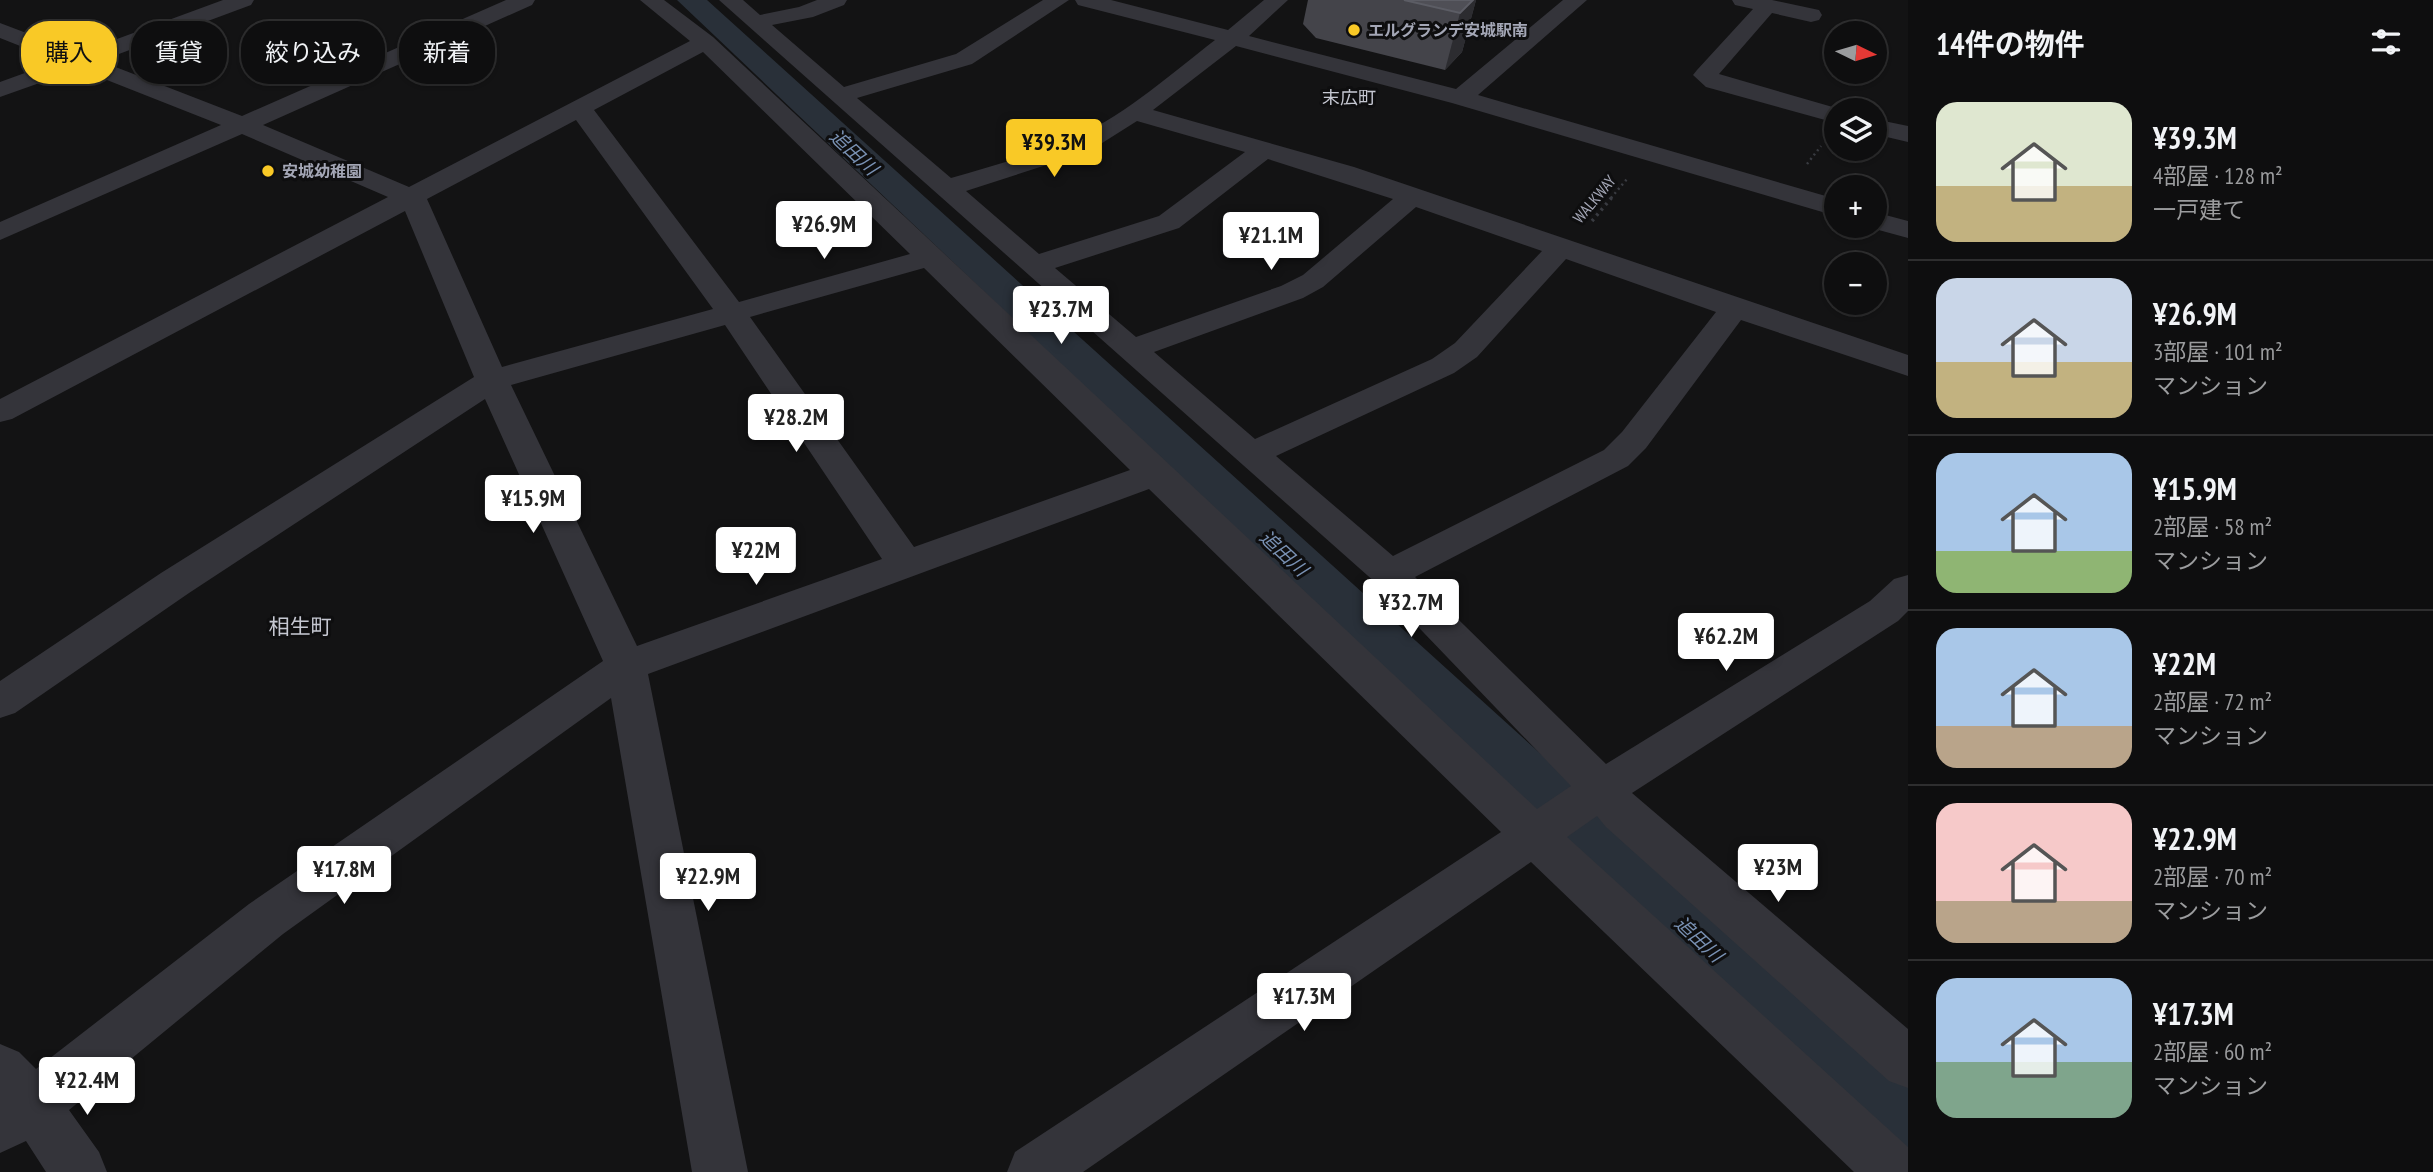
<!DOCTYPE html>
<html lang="ja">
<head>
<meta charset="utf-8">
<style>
	:root { --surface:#0e0e0f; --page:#171718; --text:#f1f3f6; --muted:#9b9c9e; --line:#2e2e2f; --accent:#f9c926 }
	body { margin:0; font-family:"PT Sans Narrow","Noto Sans JP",sans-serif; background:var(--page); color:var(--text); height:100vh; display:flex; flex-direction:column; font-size:26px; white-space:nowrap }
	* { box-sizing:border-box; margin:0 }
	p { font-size:23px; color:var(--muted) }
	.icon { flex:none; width:38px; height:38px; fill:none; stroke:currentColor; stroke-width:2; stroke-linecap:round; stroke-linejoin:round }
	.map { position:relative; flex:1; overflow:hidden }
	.details { display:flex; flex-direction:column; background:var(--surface); width:525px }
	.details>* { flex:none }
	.top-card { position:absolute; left:21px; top:21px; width:665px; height:63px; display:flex; gap:14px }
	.needle { width:46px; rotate:95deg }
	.tools { position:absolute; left:1824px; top:21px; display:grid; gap:14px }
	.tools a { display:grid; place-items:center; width:63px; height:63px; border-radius:50%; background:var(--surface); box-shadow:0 2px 5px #0004,0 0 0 2px var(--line); font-size:35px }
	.price { position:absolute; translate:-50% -60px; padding:0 16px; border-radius:7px; background:#fff; color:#222; font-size:23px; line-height:46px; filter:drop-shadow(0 2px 4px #0008) }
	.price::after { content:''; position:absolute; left:50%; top:42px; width:21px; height:16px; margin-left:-10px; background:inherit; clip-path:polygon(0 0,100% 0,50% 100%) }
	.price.on { background:var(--accent); color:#111 }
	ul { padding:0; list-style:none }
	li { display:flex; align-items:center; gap:21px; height:175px; padding:0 28px }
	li+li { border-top:2px solid var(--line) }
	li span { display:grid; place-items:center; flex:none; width:196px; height:140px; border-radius:21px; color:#555 }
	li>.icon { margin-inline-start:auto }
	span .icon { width:84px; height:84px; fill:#fffc; stroke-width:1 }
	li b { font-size:30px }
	h2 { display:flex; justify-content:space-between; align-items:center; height:84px; padding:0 28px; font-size:30px }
	.tag { padding:0 24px; border-radius:28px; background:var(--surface); box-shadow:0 2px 5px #0004,0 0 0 2px var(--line); font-size:24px; line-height:63px }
	.tag.on { background:var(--accent); color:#111 }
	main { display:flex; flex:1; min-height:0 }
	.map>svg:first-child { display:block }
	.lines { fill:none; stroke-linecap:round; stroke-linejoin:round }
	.canal { fill:#293039; fill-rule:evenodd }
	.path-far1 { stroke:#393b41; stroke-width:2.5; stroke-dasharray:2 3.5; stroke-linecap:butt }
	.path { stroke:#393b41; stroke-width:3.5; stroke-dasharray:2.5 4.5; stroke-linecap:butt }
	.minor { fill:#34343a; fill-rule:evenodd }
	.wall { fill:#44444a }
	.shaded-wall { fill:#2c2c30 }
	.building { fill:#4f4f56; stroke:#5c5d65; stroke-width:2 }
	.poi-dot { fill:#f9c926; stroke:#0e0e0f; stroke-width:2.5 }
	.labels { text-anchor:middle; stroke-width:6; stroke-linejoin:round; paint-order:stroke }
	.far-poi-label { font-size:16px; font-weight:bold; fill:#a4a7b6; stroke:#0e0e0f; text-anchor:start }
	.far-street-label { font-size:16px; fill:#a4a7b6; stroke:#0e0e0f }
	.far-quarter-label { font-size:18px; fill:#c5c7d1; stroke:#0e0e0f }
	.water-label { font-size:19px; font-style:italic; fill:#7991b3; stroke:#0e0e0f }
	.quarter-label { font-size:21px; fill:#c5c7d1; stroke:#0e0e0f }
</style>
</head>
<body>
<main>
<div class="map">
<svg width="1908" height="1172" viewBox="0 0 1908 1172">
	<rect width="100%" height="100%" fill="#131314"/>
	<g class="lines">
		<!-- canal -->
		<polygon class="canal" points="677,0 707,0 1908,1086 1908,1170 1883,1159 1152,451"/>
		<!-- path-far1 -->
		<g class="path-far1">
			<polyline points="1807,164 1821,146"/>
			<polyline points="1611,198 1627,179"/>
		</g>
		<!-- path -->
		<polyline class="path" points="1592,221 1613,196"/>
		<!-- minor -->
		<g class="minor">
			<path d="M 223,0 L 254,0 L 251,5 L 100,61 L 242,116 L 506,0 L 535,0 L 532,5 L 263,125 L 409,187 L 690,41 L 640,0 L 664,0 L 713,37 L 1537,809 L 1571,786 L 1376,583 L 719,0 L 743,0 L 760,15 L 799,7 L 817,0 L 847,0 L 844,5 L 813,17 L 772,25 L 844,87 L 956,54 L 1043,0 L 1069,0 L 972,64 L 857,98 L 951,178 C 994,165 1038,154 1078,136 C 1128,113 1172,73 1215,40 L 1078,5 L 1075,0 L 1111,0 L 1228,30 L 1264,0 L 1288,0 L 1249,36 L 1456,89 L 1563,0 L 1587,0 L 1478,95 L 1836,199 L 1836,216 L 1452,103 L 1236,46 L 1153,110 L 1354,167 L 1908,355 L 1908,376 L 1741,320 L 1646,448 L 1628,466 L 1415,577 L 1606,764 L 1870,601 L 1894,579 L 1908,575 L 1908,611 L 1898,621 L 1632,793 L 1908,1029 L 1908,1088 L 1889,1081 L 1606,827 L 1597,816 L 1567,837 L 1908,1147 L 1908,1172 L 1854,1172 L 1531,862 L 1083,1172 L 1007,1172 L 1015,1152 L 1501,832 L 1149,489 L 648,674 L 748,1172 L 692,1172 L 611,698 L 283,934 L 69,1110 L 99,1152 L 107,1172 L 46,1172 L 26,1141 L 0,1153 L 0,1044 L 19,1052 L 36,1069 L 249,904 L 603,661 L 485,399 L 189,593 L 15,713 L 0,718 L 0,681 L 161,573 L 474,377 L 405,211 L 12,419 L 0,422 L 0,399 L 388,197 L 242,134 L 0,240 L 0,222 L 221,125 L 79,69 L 0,97 L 0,82 L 58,61 L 0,38 L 0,23 L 79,53 ZM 703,52 L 910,254 L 739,302 L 594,110 ZM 576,120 L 713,309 L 502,367 L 427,199 ZM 1137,121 L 1245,152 L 1159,216 L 1039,254 L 966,191 L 1065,159 L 1099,145 ZM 1268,159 L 1393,199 L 1303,275 L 1281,286 L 1136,337 L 1055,268 L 1179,228 ZM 1416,207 L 1542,251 L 1455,343 L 1432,359 L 1255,439 L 1154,352 L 1303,298 L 1323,287 ZM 1566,259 L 1716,312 L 1622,432 L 1604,450 L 1393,556 L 1276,456 L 1454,373 L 1477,357 ZM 924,268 L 1130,470 L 914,547 L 750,317 ZM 725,325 L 882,559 L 637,646 L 511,385 Z"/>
			<polygon points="1732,0 1772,0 1819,10 1822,15 1819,20 1811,22 1772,13 1719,74 1843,110 1836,110 1836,123 1706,87 1693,75 1697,70 1753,9 1735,5"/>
			<polygon points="1874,119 1908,126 1908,142 1874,134"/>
			<polygon points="1874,212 1908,221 1908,238 1864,226 1874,226"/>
		</g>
	</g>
	<!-- wall -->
	<polygon class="wall" points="1308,0 1476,0 1462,52 1445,70 1316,38 1303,24"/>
	<!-- shaded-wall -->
	<polygon class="shaded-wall" points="1473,0 1476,0 1462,52 1445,70 1460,13"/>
	<!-- building -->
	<polygon class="building" points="1404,0 1473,0 1460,13"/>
	<!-- markers -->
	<g class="poi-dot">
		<circle cx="1354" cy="30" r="7"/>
		<circle cx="268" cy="171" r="7"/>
	</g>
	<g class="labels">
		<!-- far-poi labels -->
		<g class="far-poi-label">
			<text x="1368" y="36">エルグランデ安城駅南</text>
			<text x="282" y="177">安城幼稚園</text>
		</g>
		<!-- far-street labels -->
		<g class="far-street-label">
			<text transform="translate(1594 199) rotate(-50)" y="6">WALKWAY</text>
		</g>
		<!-- far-quarter labels -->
		<g class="far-quarter-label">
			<text x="1349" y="104">末広町</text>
		</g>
		<!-- water labels -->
		<g class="water-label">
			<text transform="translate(854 152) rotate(43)" y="7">追田川</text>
			<text transform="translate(1284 553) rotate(43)" y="7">追田川</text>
			<text transform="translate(1699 939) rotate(43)" y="7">追田川</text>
		</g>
		<!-- quarter labels -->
		<g class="quarter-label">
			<text x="300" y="634">相生町</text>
		</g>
	</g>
</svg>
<div class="tools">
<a><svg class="needle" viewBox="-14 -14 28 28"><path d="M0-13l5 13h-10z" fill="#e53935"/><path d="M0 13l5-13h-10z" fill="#9b9c9e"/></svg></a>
<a><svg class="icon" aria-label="layers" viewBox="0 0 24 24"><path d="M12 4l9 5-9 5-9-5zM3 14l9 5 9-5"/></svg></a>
<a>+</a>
<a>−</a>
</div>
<b class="price on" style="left:1054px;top:179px">¥39.3M</b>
<b class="price" style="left:824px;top:261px">¥26.9M</b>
<b class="price" style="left:1271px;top:272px">¥21.1M</b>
<b class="price" style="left:1061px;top:346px">¥23.7M</b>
<b class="price" style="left:796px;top:454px">¥28.2M</b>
<b class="price" style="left:533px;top:535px">¥15.9M</b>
<b class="price" style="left:756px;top:587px">¥22M</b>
<b class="price" style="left:1411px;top:639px">¥32.7M</b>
<b class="price" style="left:1726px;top:673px">¥62.2M</b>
<b class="price" style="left:1778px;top:904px">¥23M</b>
<b class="price" style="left:344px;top:906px">¥17.8M</b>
<b class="price" style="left:708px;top:913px">¥22.9M</b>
<b class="price" style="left:1304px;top:1033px">¥17.3M</b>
<b class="price" style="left:87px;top:1117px">¥22.4M</b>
<div class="top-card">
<a class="tag on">購入</a>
<a class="tag">賃貸</a>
<a class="tag">絞り込み</a>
<a class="tag">新着</a>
</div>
</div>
<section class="details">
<h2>14件の物件<svg class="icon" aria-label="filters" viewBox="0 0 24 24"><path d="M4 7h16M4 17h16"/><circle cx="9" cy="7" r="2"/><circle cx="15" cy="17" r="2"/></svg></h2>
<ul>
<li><span style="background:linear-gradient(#dfe7d0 60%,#c2b280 0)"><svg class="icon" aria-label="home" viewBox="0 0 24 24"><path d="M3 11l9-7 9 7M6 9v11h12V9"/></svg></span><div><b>¥39.3M</b><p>4部屋 · 128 m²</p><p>一戸建て</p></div></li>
<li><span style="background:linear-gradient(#c9d6e8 60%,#c2b280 0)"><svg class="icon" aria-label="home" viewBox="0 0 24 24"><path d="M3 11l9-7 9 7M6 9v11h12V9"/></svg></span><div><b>¥26.9M</b><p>3部屋 · 101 m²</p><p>マンション</p></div></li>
<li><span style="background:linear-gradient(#a9c7e8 70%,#8fb573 0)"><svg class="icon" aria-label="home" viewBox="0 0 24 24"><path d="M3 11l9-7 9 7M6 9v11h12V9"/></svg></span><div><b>¥15.9M</b><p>2部屋 · 58 m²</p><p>マンション</p></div></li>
<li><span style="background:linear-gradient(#a9c7e8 70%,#b9a48a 0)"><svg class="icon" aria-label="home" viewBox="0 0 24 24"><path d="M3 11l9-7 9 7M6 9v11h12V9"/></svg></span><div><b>¥22M</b><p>2部屋 · 72 m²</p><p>マンション</p></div></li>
<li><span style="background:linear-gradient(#f6c9c9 70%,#b9a48a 0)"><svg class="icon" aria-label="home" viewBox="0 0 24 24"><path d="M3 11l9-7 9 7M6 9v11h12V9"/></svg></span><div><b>¥22.9M</b><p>2部屋 · 70 m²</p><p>マンション</p></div></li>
<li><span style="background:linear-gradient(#a9c7e8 60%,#7fa58c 0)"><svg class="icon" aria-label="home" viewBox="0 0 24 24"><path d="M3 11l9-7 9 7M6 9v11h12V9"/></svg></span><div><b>¥17.3M</b><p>2部屋 · 60 m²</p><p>マンション</p></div></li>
</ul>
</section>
</main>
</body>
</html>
